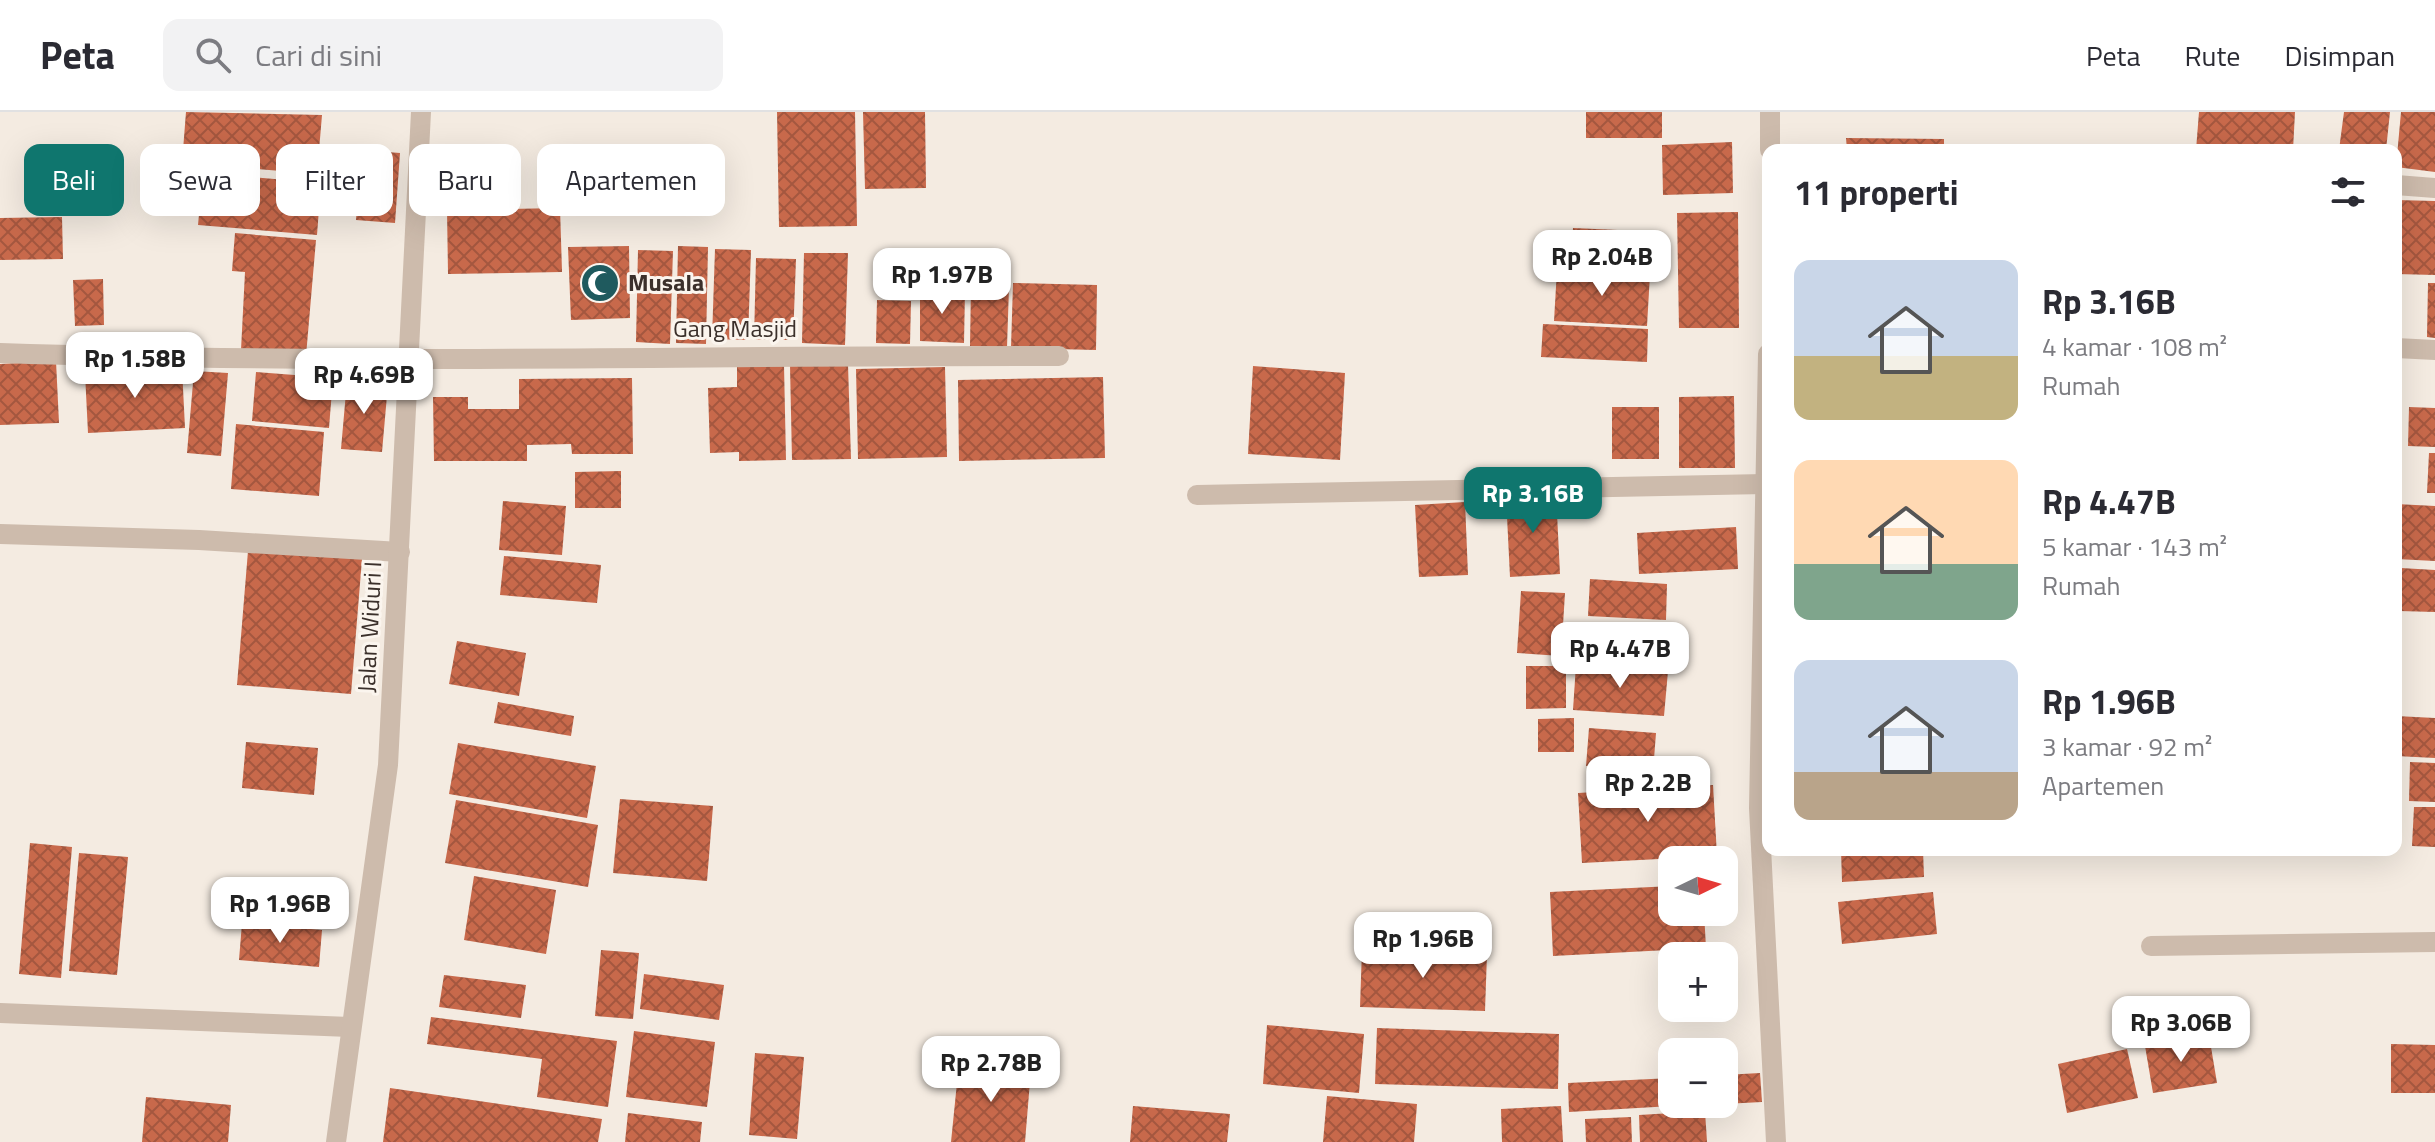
<!DOCTYPE html>
<html lang="id">
<head>
<meta charset="utf-8">
<style>
	:root { --surface:#fff; --page:#f2f2f3; --text:#2b2b33; --muted:#7c7c81; --line:#e1e1e2; --accent:#0f766e }
	body { margin:0; font-family:"Titillium Web",sans-serif; background:var(--page); color:var(--text); height:100vh; display:flex; flex-direction:column; font-size:30px; white-space:nowrap }
	* { box-sizing:border-box; margin:0 }
	p { font-size:26px; color:var(--muted) }
	.icon { flex:none; width:44px; height:44px; fill:none; stroke:currentColor; stroke-width:2; stroke-linecap:round; stroke-linejoin:round }
	.map { position:relative; flex:1; overflow:hidden }
	.drawer { position:absolute; left:1762px; top:32px; width:640px; height:712px; display:flex; flex-direction:column; background:var(--surface); border-radius:16px; box-shadow:0 8px 32px #0002 }
	.drawer>* { flex:none }
	.guide { position:absolute; left:24px; top:32px; width:760px; height:72px; display:flex; gap:16px }
	.needle { width:52px; rotate:85deg }
	.fabs { position:absolute; left:1658px; top:734px; display:grid; gap:16px }
	.fabs a { display:grid; place-items:center; width:80px; height:80px; border-radius:16px; background:var(--surface); box-shadow:0 8px 32px #0002; font-size:40px }
	.price { position:absolute; translate:-50% -68px; padding:0 18px; border-radius:16px; background:#fff; color:#222; font-size:26px; line-height:52px; filter:drop-shadow(0 2px 4px #0008) }
	.price::after { content:''; position:absolute; left:50%; top:48px; width:24px; height:18px; margin-left:-12px; background:inherit; clip-path:polygon(0 0,100% 0,50% 100%) }
	.price.current { background:var(--accent); color:#fff }
	ul { padding:0; list-style:none }
	li { display:flex; align-items:center; gap:24px; height:200px; padding:0 32px }
	li span { display:grid; place-items:center; flex:none; width:224px; height:160px; border-radius:16px; color:#555 }
	li>.icon { margin-inline-start:auto }
	span .icon { width:96px; height:96px; fill:#fffc; stroke-width:1 }
	li b { font-size:34px }
	h2 { display:flex; justify-content:space-between; align-items:center; height:96px; padding:0 32px; font-size:34px }
	.pill { padding:0 28px; border-radius:16px; background:var(--surface); box-shadow:0 8px 32px #0002; font-size:28px; line-height:72px }
	.pill.current { background:var(--accent); color:#fff }
	header { display:flex; align-items:center; gap:48px; box-sizing:border-box; height:112px; padding:0 40px; background:var(--surface); border-bottom:2px solid var(--line) }
	header strong { font-size:38px }
	nav { display:flex; gap:44px; margin-inline-start:auto; font-size:28px }
	.search { width:560px; height:72px; background:var(--page); display:flex; align-items:center; gap:20px; box-sizing:border-box; padding:0 28px; border-radius:16px; color:var(--muted); font-size:30px }
	.map>svg:first-child { display:block }
	.building { fill:url(#building-cross-hatch) }
	.lines { fill:none; stroke-linecap:round; stroke-linejoin:round }
	.minor { stroke:#cdbbac; stroke-width:20 }
	.labels { text-anchor:middle; stroke-width:6; stroke-linejoin:round; paint-order:stroke }
	.poi-label { font-size:24px; font-weight:bold; fill:#3b302b; stroke:#fbf5ee; text-anchor:start }
	.street-label { font-size:24px; fill:#3b302b; stroke:#fbf5ee }
</style>
</head>
<body>
<header>
<strong>Peta</strong>
<div class="search"><svg class="icon" aria-label="search" viewBox="0 0 24 24"><circle cx="10" cy="10" r="6"/><path d="M15 15l6 6"/></svg>Cari di sini</div>
<nav><a>Peta</a><a>Rute</a><a>Disimpan</a></nav>
</header>
<div class="map">
<svg width="2435" height="1030" viewBox="0 0 2435 1030">
	<defs>
		<pattern id="building-cross-hatch" width="8" height="8" patternUnits="userSpaceOnUse" patternTransform="scale(2)"><rect width="8" height="8" fill="#c8694b"/><path d="M0 0l8 8M0 8l8-8" fill="none" stroke="#a4573f"/></pattern>
	</defs>
	<rect width="100%" height="100%" fill="#f4ebe1"/>
	<!-- building -->
	<g class="building">
		<polygon points="186,0 322,3 317,62 182,51"/>
		<polygon points="777,0 855,0 857,114 779,115"/>
		<polygon points="863,0 925,0 926,76 865,77"/>
		<rect x="1586" y="0" width="76" height="26"/>
		<polygon points="2199,0 2295,0 2293,38 2196,38"/>
		<polygon points="2344,0 2390,0 2386,38 2339,38"/>
		<polygon points="2401,0 2435,0 2435,60 2396,55"/>
		<polygon points="1846,26 1944,27 1944,38 1847,38"/>
		<polygon points="1732,30 1733,81 1663,83 1662,33"/>
		<polygon points="361,38 400,41 395,111 356,108"/>
		<polygon points="203,61 321,71 317,123 198,113"/>
		<polygon points="2396,88 2435,89 2435,163 2396,162"/>
		<polygon points="560,96 562,160 448,162 447,98"/>
		<polygon points="1738,100 1739,216 1679,216 1677,101"/>
		<polygon points="62,105 63,147 0,148 0,106"/>
		<polygon points="1573,116 1662,120 1660,158 1571,153"/>
		<polygon points="235,121 316,128 306,244 241,238 245,160 232,159"/>
		<polygon points="629,134 630,206 571,208 568,135"/>
		<polygon points="678,134 708,135 706,232 676,231"/>
		<polygon points="715,137 751,138 748,228 712,227"/>
		<polygon points="638,138 673,139 670,232 636,230"/>
		<polygon points="804,141 848,141 845,233 802,231"/>
		<polygon points="756,146 796,147 793,228 754,228"/>
		<polygon points="1557,158 1650,162 1647,214 1554,209"/>
		<polygon points="103,167 104,213 75,214 73,168"/>
		<polygon points="1013,171 1097,173 1096,238 1011,236"/>
		<polygon points="2428,171 2435,171 2435,226 2427,225"/>
		<polygon points="971,174 1009,175 1007,235 970,234"/>
		<polygon points="920,178 965,179 964,231 920,229"/>
		<polygon points="877,188 911,189 910,232 876,231"/>
		<polygon points="1543,212 1648,217 1647,250 1541,245"/>
		<polygon points="56,249 59,311 0,313 0,252"/>
		<polygon points="784,253 786,348 739,349 739,340 710,341 708,276 737,275 737,254"/>
		<polygon points="790,253 848,253 851,347 792,348"/>
		<polygon points="1253,254 1345,261 1340,348 1248,342"/>
		<polygon points="945,255 947,345 858,347 856,257"/>
		<polygon points="182,256 185,316 88,321 85,261"/>
		<polygon points="194,259 228,261 221,344 187,341"/>
		<polygon points="256,260 333,266 329,316 252,309"/>
		<polygon points="1103,265 1105,346 959,349 958,268"/>
		<polygon points="632,266 633,342 572,342 571,332 527,333 527,349 434,349 433,285 468,285 468,297 519,297 519,267"/>
		<polygon points="347,269 388,272 382,340 341,337"/>
		<polygon points="1734,284 1735,356 1679,356 1679,285"/>
		<rect x="1612" y="295" width="47" height="52"/>
		<polygon points="2409,295 2435,296 2435,335 2408,334"/>
		<polygon points="236,312 324,320 319,384 231,377"/>
		<polygon points="2429,341 2435,341 2435,381 2427,381"/>
		<polygon points="621,359 621,396 575,396 575,360"/>
		<polygon points="1556,381 1560,462 1510,465 1506,384"/>
		<polygon points="503,389 566,394 562,443 499,438"/>
		<polygon points="1465,390 1468,463 1419,465 1415,393"/>
		<polygon points="2396,392 2435,394 2435,449 2396,447"/>
		<polygon points="1736,415 1738,457 1639,462 1637,421"/>
		<polygon points="248,439 362,447 351,582 237,573"/>
		<polygon points="504,444 601,453 597,491 500,483"/>
		<polygon points="2401,456 2435,458 2435,500 2399,499"/>
		<polygon points="1590,467 1667,472 1666,508 1588,504"/>
		<polygon points="1521,479 1565,481 1561,544 1517,541"/>
		<polygon points="1582,513 1678,519 1676,556 1580,550"/>
		<polygon points="457,529 526,541 519,584 449,572"/>
		<polygon points="1576,553 1668,559 1664,604 1573,598"/>
		<polygon points="1526,554 1566,554 1566,596 1526,597"/>
		<polygon points="498,590 574,604 571,624 494,611"/>
		<polygon points="2396,604 2435,606 2435,646 2396,644"/>
		<polygon points="1574,606 1574,640 1538,640 1538,607"/>
		<polygon points="1589,616 1656,621 1653,660 1586,654"/>
		<polygon points="246,630 318,636 314,683 242,676"/>
		<polygon points="458,631 596,654 587,706 449,682"/>
		<polygon points="2410,650 2435,651 2435,690 2409,689"/>
		<polygon points="1713,673 1717,744 1582,751 1578,681"/>
		<polygon points="620,687 713,694 707,769 613,761"/>
		<polygon points="456,688 598,713 588,775 445,751"/>
		<polygon points="2414,695 2435,695 2435,735 2412,734"/>
		<polygon points="30,731 72,735 61,866 19,862"/>
		<polygon points="1841,738 1923,738 1924,765 1842,770"/>
		<polygon points="79,741 128,745 117,863 69,859"/>
		<polygon points="474,764 556,778 546,842 464,828"/>
		<polygon points="1672,774 1672,800 1704,800 1706,836 1553,844 1550,780"/>
		<polygon points="1933,780 1937,822 1842,832 1838,790"/>
		<polygon points="242,811 322,818 319,855 239,848"/>
		<polygon points="1362,837 1487,842 1485,899 1360,895"/>
		<polygon points="601,838 639,841 633,907 595,904"/>
		<polygon points="644,862 724,873 719,908 640,897"/>
		<polygon points="444,863 526,873 521,906 439,895"/>
		<polygon points="431,905 617,929 608,995 537,985 542,947 427,932"/>
		<polygon points="1267,913 1364,922 1359,981 1263,972"/>
		<polygon points="1377,916 1559,922 1558,977 1375,972"/>
		<polygon points="634,919 715,930 707,995 626,985"/>
		<polygon points="2209,923 2217,971 2153,981 2145,934"/>
		<polygon points="2391,932 2435,933 2435,981 2391,981"/>
		<polygon points="2127,937 2138,986 2067,1001 2058,952"/>
		<polygon points="755,941 804,945 797,1027 749,1023"/>
		<polygon points="959,951 1031,957 1025,1030 951,1030"/>
		<polygon points="1760,961 1762,990 1724,992 1724,963"/>
		<polygon points="1672,966 1672,994 1569,1000 1568,971"/>
		<polygon points="390,976 602,1007 598,1030 383,1030"/>
		<polygon points="1327,984 1417,992 1414,1030 1323,1030"/>
		<polygon points="146,985 231,993 228,1030 142,1030"/>
		<polygon points="1133,994 1230,1002 1227,1030 1130,1030"/>
		<polygon points="1561,994 1563,1030 1502,1030 1501,997"/>
		<polygon points="1705,999 1707,1030 1640,1030 1639,1003"/>
		<polygon points="628,1001 702,1010 700,1030 625,1030"/>
		<polygon points="1631,1005 1632,1030 1586,1030 1585,1007"/>
	</g>
	<g class="lines">
		<!-- minor -->
		<g class="minor">
			<polyline points="1770,0 1770,38"/>
			<polyline points="2396,73 2435,76"/>
			<polyline points="2396,236 2435,238"/>
			<path d="M 0,241 C 353,253 706,243 1059,244"/>
			<polyline points="1768,242 1759,696 1776,1030"/>
			<polyline points="1197,383 1765,372"/>
			<polyline points="0,422 199,428 400,440"/>
			<polyline points="2151,834 2435,830"/>
			<polyline points="0,901 350,915"/>
			<polyline points="336,1030 388,653 421,0"/>
		</g>
	</g>
	<!-- icons -->
	<defs>
		<symbol id="mosque-disc" viewBox="-11 -11 22 22"><circle r="9.5" fill="#1f5a5e" stroke="#fbf5ee"/><path d="M3.5-4.9A6 6 0 1 0 3.5 4.9A5 5 0 1 1 3.5-4.9Z" fill="#fff"/></symbol>
	</defs>
	<g fill-rule="evenodd">
		<use href="#mosque-disc" x="578" y="149" width="44" height="44"/>
	</g>
	<g class="labels">
		<!-- poi labels -->
		<g class="poi-label">
			<text x="628" y="179">Musala</text>
		</g>
		<!-- street labels -->
		<g class="street-label">
			<text x="735" y="225">Gang Masjid</text>
			<text transform="translate(370 515) rotate(-87)" y="8">Jalan Widuri I</text>
		</g>
	</g>
</svg>
<div class="fabs">
<a><svg class="needle" viewBox="-14 -14 28 28"><path d="M0-13l5 13h-10z" fill="#e53935"/><path d="M0 13l5-13h-10z" fill="#7c7c81"/></svg></a>
<a>+</a>
<a>−</a>
</div>
<b class="price" style="left:1602px;top:186px">Rp 2.04B</b>
<b class="price" style="left:942px;top:204px">Rp 1.97B</b>
<b class="price" style="left:135px;top:288px">Rp 1.58B</b>
<b class="price" style="left:364px;top:304px">Rp 4.69B</b>
<b class="price current" style="left:1533px;top:423px">Rp 3.16B</b>
<b class="price" style="left:1620px;top:578px">Rp 4.47B</b>
<b class="price" style="left:1648px;top:712px">Rp 2.2B</b>
<b class="price" style="left:280px;top:833px">Rp 1.96B</b>
<b class="price" style="left:1423px;top:868px">Rp 1.96B</b>
<b class="price" style="left:2181px;top:952px">Rp 3.06B</b>
<b class="price" style="left:991px;top:992px">Rp 2.78B</b>
<div class="guide">
<a class="pill current">Beli</a>
<a class="pill">Sewa</a>
<a class="pill">Filter</a>
<a class="pill">Baru</a>
<a class="pill">Apartemen</a>
</div>
<section class="drawer">
<h2>11 properti<svg class="icon" aria-label="filters" viewBox="0 0 24 24"><path d="M4 7h16M4 17h16"/><circle cx="9" cy="7" r="2"/><circle cx="15" cy="17" r="2"/></svg></h2>
<ul>
<li><span style="background:linear-gradient(#c9d6e8 60%,#c2b280 0)"><svg class="icon" aria-label="home" viewBox="0 0 24 24"><path d="M3 11l9-7 9 7M6 9v11h12V9"/></svg></span><div><b>Rp 3.16B</b><p>4 kamar · 108 m²</p><p>Rumah</p></div></li>
<li><span style="background:linear-gradient(#ffd9b3 65%,#7fa58c 0)"><svg class="icon" aria-label="home" viewBox="0 0 24 24"><path d="M3 11l9-7 9 7M6 9v11h12V9"/></svg></span><div><b>Rp 4.47B</b><p>5 kamar · 143 m²</p><p>Rumah</p></div></li>
<li><span style="background:linear-gradient(#c9d6e8 70%,#b9a48a 0)"><svg class="icon" aria-label="home" viewBox="0 0 24 24"><path d="M3 11l9-7 9 7M6 9v11h12V9"/></svg></span><div><b>Rp 1.96B</b><p>3 kamar · 92 m²</p><p>Apartemen</p></div></li>
</ul>
</section>
</div>
</body>
</html>
